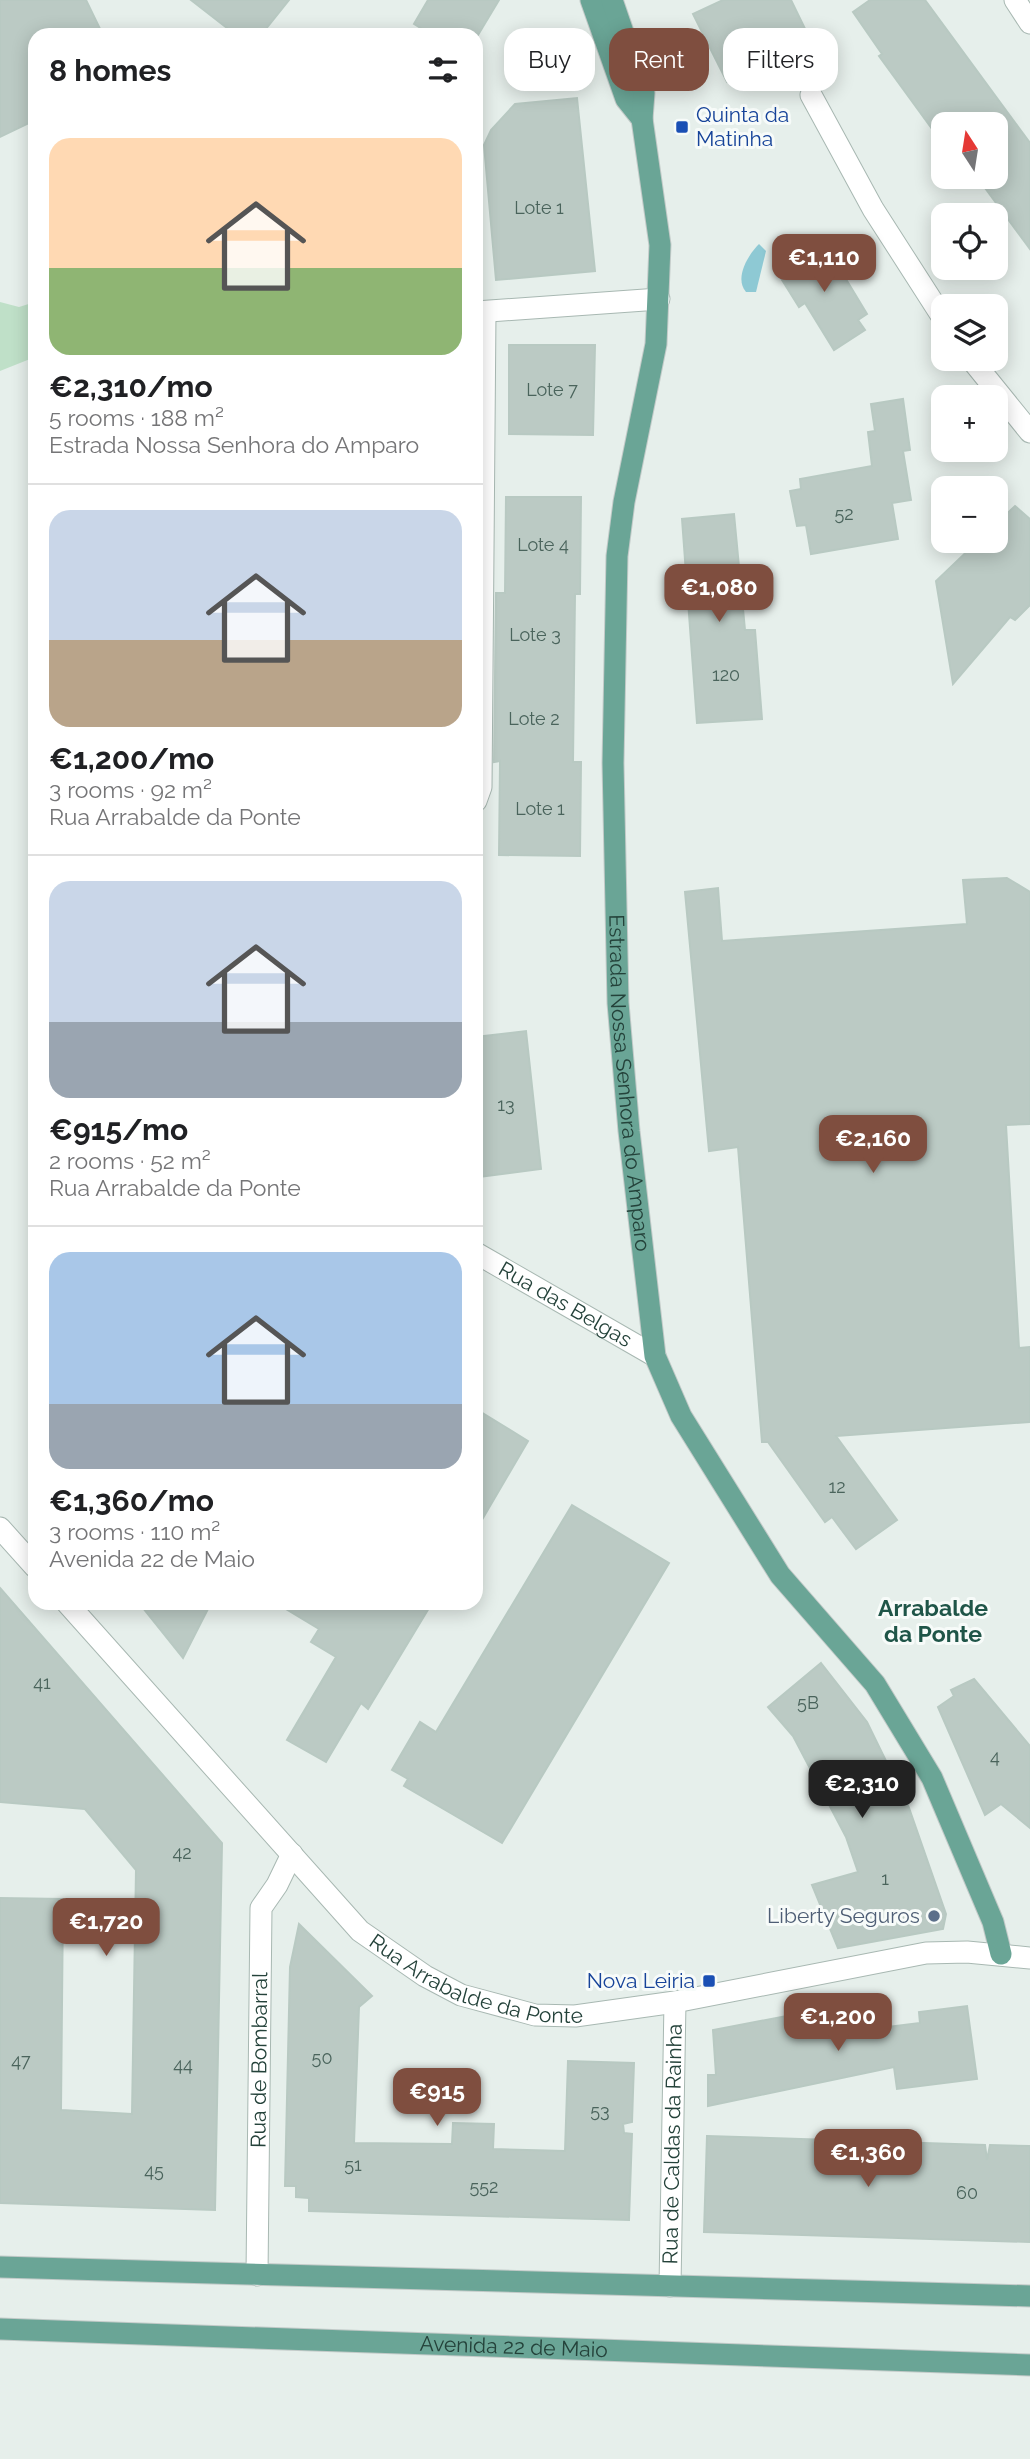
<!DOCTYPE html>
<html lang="en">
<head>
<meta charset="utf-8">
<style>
	:root { --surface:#fff; --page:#f6f6f6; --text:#202124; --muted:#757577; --line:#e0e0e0; --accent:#7f4e3f }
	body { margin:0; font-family:Raleway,sans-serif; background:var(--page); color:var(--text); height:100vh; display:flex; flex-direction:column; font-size:26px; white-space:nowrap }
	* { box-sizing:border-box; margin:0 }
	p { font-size:23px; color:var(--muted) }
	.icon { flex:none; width:38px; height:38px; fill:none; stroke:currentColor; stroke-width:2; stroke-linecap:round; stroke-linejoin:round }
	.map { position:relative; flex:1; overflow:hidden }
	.sheet { position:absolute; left:28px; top:28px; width:455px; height:1582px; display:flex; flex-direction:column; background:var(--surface); border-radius:21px; box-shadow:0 4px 18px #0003 }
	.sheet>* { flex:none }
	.banner { position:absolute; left:504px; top:28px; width:420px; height:63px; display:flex; gap:14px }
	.needle { width:46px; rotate:348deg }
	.controls { position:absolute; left:931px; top:112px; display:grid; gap:14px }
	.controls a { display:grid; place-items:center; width:77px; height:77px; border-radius:14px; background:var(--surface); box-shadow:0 4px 18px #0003; font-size:35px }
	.price { position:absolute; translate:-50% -60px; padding:0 16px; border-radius:14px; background:var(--accent); color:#fff; font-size:23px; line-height:46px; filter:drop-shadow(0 2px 4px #0008) }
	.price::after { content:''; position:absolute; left:50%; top:42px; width:21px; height:16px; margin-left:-10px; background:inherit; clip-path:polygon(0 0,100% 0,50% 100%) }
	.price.active { background:#222; color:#fff }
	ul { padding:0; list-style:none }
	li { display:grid; align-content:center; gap:14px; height:371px; padding:0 21px }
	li+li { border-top:2px solid var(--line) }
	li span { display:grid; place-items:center; height:217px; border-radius:21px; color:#555 }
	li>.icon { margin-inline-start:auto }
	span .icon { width:126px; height:126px; fill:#fffc; stroke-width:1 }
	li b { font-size:30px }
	h2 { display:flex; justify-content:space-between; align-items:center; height:84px; padding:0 21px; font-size:30px }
	.tag { padding:0 24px; border-radius:21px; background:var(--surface); box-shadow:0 4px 18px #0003; font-size:24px; line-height:63px }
	.tag.active { background:var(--accent); color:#fff }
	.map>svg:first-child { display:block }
	.green { fill:#bfe0c8 }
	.water { fill:#8ec9d4 }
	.building { fill:#bbcac4; stroke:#b8c9c2; stroke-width:2 }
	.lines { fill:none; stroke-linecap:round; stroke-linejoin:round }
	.minor-casing { stroke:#a8b8b2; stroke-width:23 }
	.major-casing { stroke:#c2cac8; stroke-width:23 }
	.minor { stroke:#fff; stroke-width:21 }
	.major { stroke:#6aa596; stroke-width:21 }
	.transit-dot { fill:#1a4fb4; stroke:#f7fbf9; stroke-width:2.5 }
	.service-dot { fill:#5c6f8a; stroke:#f7fbf9; stroke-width:2.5 }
	.labels { text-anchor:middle; stroke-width:6; stroke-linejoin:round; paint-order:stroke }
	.number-label { font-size:18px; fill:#4a645c }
	.transit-label { font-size:21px; fill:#164399; stroke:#f7fbf9; text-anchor:start }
	.street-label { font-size:21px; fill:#24423a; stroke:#f7fbf9 }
	.service-label { font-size:21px; fill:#4e5e75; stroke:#f7fbf9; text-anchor:end }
	.neighbourhood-label { font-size:23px; font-weight:bold; fill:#1f5548; stroke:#f7fbf9 }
</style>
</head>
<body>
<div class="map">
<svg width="1030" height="2459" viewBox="0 0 1030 2459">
	<rect width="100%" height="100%" fill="#e6efeb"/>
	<!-- green -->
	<polygon class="green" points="0,302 19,307 35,302 35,357 0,371"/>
	<!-- water -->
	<path class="water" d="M 759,244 L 766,251 L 756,292 L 746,292 C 734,278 748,255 759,244 Z"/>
	<!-- building -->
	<g class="building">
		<polygon points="0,0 86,0 103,35 35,35 35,120 0,137"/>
		<polygon points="191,0 289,0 261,35 236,35"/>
		<polygon points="428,0 499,0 478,35 432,35 414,24"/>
		<polygon points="723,0 791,0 811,41 727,82 693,14"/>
		<polygon points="870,0 925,0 1030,143 1030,249 977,177 996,177 996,124 943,124 943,144 879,56 882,54 853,12"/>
		<polygon points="577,98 595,271 496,280 484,145 491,130 515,104"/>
		<polygon points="816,241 826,259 832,256 867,314 858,320 865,330 834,350 805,303 799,307 774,267"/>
		<polygon points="509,345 595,345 593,435 509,434"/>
		<polygon points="903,399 910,450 903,451 911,500 892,503 898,539 811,554 806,525 797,526 790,491 801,489 800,479 872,466 868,432 875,431 871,404"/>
		<polygon points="506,497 581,497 580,594 575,594 573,762 581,762 580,856 499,855 500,761 494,762 496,593 505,593"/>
		<polygon points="1015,506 1030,519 1030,605 1015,620 1010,617 953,684 936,581 978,541 996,541 996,524"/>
		<polygon points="734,514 745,630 755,630 762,719 697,723 682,519"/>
		<polygon points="1007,878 1030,892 1030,1124 1006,1125 1019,1348 1030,1347 1030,1422 836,1436 897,1520 856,1549 832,1517 825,1522 768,1442 762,1442 738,1147 709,1151 685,892 718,888 722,941 967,924 963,880"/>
		<polygon points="526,1031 541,1169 478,1177 476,1037"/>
		<polygon points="476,1409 528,1441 476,1530"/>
		<polygon points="572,1505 669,1563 502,1843 404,1786 408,1779 392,1770 420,1722 436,1732"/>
		<polygon points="0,1588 222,1843 215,2210 0,2203 0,1898 63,1899 61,2110 132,2114 136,1870 85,1809 0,1802"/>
		<polygon points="139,1603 211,1603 183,1658"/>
		<polygon points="276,1603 432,1603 368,1709 361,1703 326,1762 287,1740 336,1657 311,1642 319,1629"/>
		<polygon points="821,1663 867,1722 909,1808 946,1914 943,1929 838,1948 812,1885 858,1872 846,1837 793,1736 768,1707"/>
		<polygon points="974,1679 1030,1746 1030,1828 1001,1804 985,1815 938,1707 954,1696 951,1690"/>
		<polygon points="299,1924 372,1996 359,2007 354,2143 452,2144 453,2123 494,2124 493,2149 565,2151 568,2061 634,2063 632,2122 623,2124 624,2133 632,2134 629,2220 309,2211 309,2198 296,2197 296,2186 285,2186 290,1967"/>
		<polygon points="967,2006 977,2079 897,2089 894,2067 708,2106 708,2075 716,2075 713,2030 834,2007 839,2033 920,2023 919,2012"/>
		<polygon points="707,2136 985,2145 987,2160 990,2145 1030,2146 1030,2242 704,2232"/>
	</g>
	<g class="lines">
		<defs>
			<g id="minor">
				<polyline points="1015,0 1030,23"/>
				<polyline points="811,95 873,209 943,318"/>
				<polyline points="476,312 659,299"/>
				<polyline points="971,359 1030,432"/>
				<polyline points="476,801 481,787 485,312"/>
				<path id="s1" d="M 476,1253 L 655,1356"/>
				<polyline points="0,1528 35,1567"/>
				<path id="s2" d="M 67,1603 L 360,1931 L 425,1976 L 461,1995 L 535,2015 L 575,2016 L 675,2002 L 926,1953 L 967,1952 L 1030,1958"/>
				<path id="s3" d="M 257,2275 L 261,1908 L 277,1885 L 292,1854"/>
				<path id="s4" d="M 670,2286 L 675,2002"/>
			</g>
			<g id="major">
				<polyline points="591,0 626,99 642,119"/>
				<path id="s5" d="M 612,0 L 644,93 L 642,119 L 660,245 L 656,344 L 624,502 L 617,556 L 613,763 L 618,1003 L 629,1131 L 655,1356 L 681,1416 L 780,1575 L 875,1684 L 932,1778 L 993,1922 L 1001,1954"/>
				<polyline points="0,2267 1030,2296"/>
				<path id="s6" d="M 0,2329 L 1030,2365"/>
			</g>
		</defs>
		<!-- minor casing -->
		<use href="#minor" class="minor-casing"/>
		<!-- major casing -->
		<use href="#major" class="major-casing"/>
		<!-- minor -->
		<use href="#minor" class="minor"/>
		<!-- major -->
		<use href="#major" class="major"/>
	</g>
	<!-- markers -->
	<g class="transit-dot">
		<rect x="675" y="120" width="14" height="14" rx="3.5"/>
		<rect x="702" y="1974" width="14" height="14" rx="3.5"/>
	</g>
	<circle class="service-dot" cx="934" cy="1916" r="7"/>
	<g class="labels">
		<!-- number labels -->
		<g class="number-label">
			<text x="539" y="214">Lote 1</text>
			<text x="552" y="396">Lote 7</text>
			<text x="844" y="520">52</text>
			<text x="543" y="551">Lote 4</text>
			<text x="535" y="641">Lote 3</text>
			<text x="726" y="681">120</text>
			<text x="534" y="725">Lote 2</text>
			<text x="540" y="815">Lote 1</text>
			<text x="506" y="1111">13</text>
			<text x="837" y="1493">12</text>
			<text x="42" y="1689">41</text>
			<text x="808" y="1709">5B</text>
			<text x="995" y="1763">4</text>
			<text x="182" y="1859">42</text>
			<text x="885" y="1885">1</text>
			<text x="322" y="2064">50</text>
			<text x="21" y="2067">47</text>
			<text x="183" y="2071">44</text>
			<text x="600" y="2117">53</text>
			<text x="353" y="2171">51</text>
			<text x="154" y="2177">45</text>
			<text x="484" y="2193">552</text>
			<text x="967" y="2199">60</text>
		</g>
		<!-- transit labels -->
		<g class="transit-label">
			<text x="696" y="122">Quinta da<tspan x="696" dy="24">Matinha</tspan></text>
			<text x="695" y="1988" text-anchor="end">Nova Leiria</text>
		</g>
		<!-- street labels -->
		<g class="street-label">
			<text dy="7" stroke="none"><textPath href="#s5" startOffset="1094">Estrada Nossa Senhora do Amparo</textPath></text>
			<text dy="7" stroke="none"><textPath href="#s1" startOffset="103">Rua das Belgas</textPath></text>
			<text dy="7" stroke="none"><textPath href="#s2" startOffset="569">Rua Arrabalde da Ponte</textPath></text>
			<text dy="7" stroke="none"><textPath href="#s3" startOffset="215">Rua de Bombarral</textPath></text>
			<text dy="7" stroke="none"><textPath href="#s4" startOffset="142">Rua de Caldas da Rainha</textPath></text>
			<text dy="7" stroke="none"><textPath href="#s6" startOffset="514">Avenida 22 de Maio</textPath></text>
		</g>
		<!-- service labels -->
		<g class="service-label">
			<text x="920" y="1923">Liberty Seguros</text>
		</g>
		<!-- neighbourhood labels -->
		<g class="neighbourhood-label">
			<text x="933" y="1616">Arrabalde<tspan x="933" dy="26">da Ponte</tspan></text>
		</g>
	</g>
</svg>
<div class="controls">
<a><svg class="needle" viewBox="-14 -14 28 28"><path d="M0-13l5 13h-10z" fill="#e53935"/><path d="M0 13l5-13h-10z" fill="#757577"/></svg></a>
<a><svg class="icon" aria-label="locate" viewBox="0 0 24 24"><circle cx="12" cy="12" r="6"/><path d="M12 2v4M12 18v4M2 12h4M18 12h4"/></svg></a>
<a><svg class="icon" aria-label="layers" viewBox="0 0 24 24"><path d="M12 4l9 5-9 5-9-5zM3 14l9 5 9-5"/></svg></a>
<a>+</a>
<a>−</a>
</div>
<b class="price" style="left:824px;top:294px">€1,110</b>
<b class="price" style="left:719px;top:624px">€1,080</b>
<b class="price" style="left:873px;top:1175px">€2,160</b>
<b class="price active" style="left:862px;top:1820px">€2,310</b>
<b class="price" style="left:106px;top:1958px">€1,720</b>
<b class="price" style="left:838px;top:2053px">€1,200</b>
<b class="price" style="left:437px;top:2128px">€915</b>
<b class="price" style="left:868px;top:2189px">€1,360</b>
<div class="banner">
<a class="tag">Buy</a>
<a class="tag active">Rent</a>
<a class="tag">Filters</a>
</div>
<section class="sheet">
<h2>8 homes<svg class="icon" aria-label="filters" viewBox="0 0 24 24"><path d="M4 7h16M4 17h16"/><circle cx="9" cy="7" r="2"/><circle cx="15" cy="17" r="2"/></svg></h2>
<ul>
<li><span style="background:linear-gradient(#ffd9b3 60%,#8fb573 0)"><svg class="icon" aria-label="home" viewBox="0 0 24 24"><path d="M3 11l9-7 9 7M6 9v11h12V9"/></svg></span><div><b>€2,310/mo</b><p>5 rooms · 188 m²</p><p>Estrada Nossa Senhora do Amparo</p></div></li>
<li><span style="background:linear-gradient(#c9d6e8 60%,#b9a48a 0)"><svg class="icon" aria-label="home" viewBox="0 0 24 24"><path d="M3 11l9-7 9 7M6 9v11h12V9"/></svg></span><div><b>€1,200/mo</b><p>3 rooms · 92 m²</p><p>Rua Arrabalde da Ponte</p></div></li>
<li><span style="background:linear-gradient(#c9d6e8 65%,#9aa5b1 0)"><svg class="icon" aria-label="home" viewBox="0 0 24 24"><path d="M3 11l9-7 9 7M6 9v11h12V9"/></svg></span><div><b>€915/mo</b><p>2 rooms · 52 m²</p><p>Rua Arrabalde da Ponte</p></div></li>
<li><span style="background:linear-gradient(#a9c7e8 70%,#9aa5b1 0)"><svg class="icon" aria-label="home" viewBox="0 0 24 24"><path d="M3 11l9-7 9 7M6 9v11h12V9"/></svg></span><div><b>€1,360/mo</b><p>3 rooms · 110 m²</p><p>Avenida 22 de Maio</p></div></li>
</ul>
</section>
</div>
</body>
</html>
